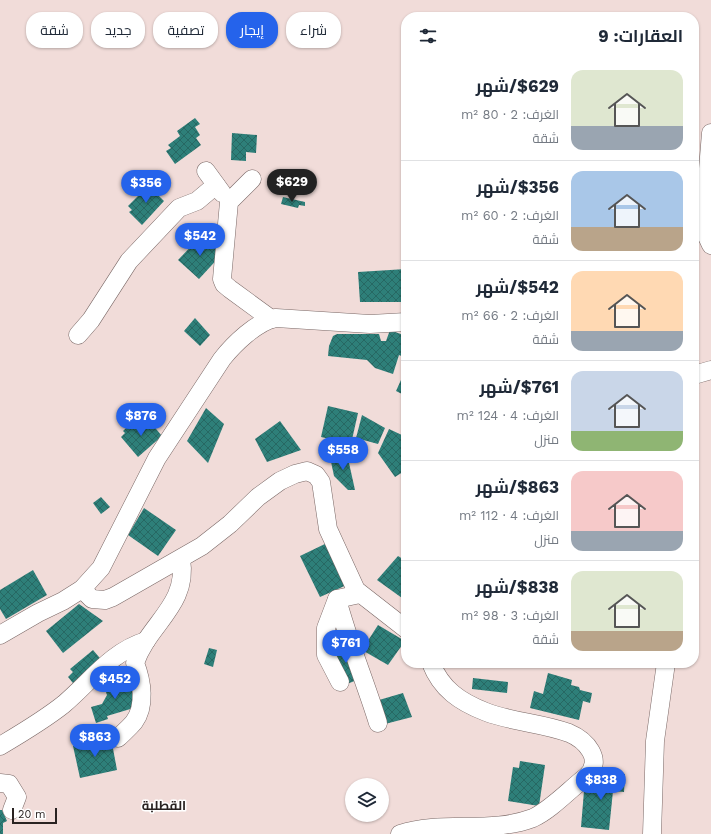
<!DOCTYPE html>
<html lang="ar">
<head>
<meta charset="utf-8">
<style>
	:root { --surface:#fff; --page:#f6f6f7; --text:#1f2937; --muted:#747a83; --line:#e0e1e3; --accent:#2563eb }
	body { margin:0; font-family:"Work Sans",Cairo,sans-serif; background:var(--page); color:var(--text); direction:rtl; height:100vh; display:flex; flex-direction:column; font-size:15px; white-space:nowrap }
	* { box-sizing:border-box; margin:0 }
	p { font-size:13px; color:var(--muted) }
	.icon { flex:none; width:22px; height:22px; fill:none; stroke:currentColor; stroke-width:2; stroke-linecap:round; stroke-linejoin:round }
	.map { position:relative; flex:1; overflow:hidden; direction:ltr }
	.drawer { position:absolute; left:401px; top:12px; width:298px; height:656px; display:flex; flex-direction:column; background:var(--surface); border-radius:16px; box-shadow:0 1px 3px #0004; direction:rtl }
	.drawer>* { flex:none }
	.top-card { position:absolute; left:12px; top:12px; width:329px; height:36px; direction:rtl; display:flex; gap:8px }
	.buttons { position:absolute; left:345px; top:778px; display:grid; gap:8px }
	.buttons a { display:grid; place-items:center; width:44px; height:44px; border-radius:50%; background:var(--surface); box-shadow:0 1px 3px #0004; font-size:20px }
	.scale { position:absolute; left:12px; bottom:10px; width:45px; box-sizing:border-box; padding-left:4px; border:2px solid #292221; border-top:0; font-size:11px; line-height:14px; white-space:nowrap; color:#292221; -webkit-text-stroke:3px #fff; paint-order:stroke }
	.price { position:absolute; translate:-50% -34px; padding:0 9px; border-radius:14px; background:var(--accent); color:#fff; font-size:13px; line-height:26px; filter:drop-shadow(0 1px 2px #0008) }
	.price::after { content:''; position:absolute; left:50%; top:24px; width:12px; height:9px; margin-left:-6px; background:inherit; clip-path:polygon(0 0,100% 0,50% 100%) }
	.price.on { background:#222; color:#fff }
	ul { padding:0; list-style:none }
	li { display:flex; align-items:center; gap:12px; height:100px; padding:0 16px }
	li+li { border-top:1px solid var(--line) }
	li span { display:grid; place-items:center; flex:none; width:112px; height:80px; border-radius:12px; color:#555 }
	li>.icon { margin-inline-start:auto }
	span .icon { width:48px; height:48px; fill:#fffc; stroke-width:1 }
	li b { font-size:17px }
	h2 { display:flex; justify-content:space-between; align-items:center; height:48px; padding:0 16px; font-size:17px }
	.chip { padding:0 14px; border-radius:16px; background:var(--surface); box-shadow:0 1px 3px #0004; font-size:14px; line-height:36px }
	.chip.on { background:var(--accent); color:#fff }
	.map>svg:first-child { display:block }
	.building { fill:url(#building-cross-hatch) }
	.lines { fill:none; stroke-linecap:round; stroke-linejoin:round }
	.minor-casing { stroke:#7a6866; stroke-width:19 }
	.minor { stroke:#fff; stroke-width:18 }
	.labels { text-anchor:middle; stroke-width:3; stroke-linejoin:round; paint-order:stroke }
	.quarter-label { font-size:13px; font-weight:bold; fill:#292221; stroke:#fff }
</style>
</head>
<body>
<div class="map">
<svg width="711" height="834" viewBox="0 0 711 834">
	<defs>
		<pattern id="building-cross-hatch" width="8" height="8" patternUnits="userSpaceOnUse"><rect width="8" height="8" fill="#2e7f79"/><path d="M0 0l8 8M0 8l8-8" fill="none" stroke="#276863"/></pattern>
	</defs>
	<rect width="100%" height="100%" fill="#f1dcd9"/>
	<!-- building -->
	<g class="building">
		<polygon points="195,118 200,124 195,127 200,135 196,138 201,145 175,164 166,151 171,148 168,145 180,136 177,131"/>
		<polygon points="232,133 257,135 256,153 246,152 246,161 231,160"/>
		<polygon points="148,186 151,190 154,186 161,192 158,195 164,201 142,225 129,212 132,210 128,206"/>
		<polygon points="283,197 305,202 305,206 299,205 298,208 281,204"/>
		<polygon points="202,235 222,254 199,279 178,260"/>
		<polygon points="406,269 406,302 360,302 358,272"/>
		<polygon points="195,318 210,335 200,346 184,331"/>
		<polygon points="390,330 406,336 406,358 399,355 393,374 375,368 367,360 328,356 329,346 333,336 337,334 379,334 381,341 386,341"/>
		<polygon points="406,369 406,396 396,391"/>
		<polygon points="328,406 358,413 351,444 321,437"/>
		<polygon points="206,408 224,424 208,463 187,441"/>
		<polygon points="362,415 385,428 378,444 356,438"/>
		<polygon points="141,421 147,427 151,423 162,436 138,457 121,437 125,433 123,431 132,422 136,426"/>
		<polygon points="280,421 301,450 267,462 255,439"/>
		<polygon points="389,429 404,436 402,441 406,470 395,477 378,453"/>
		<polygon points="347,454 355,490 348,490 334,476 330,457"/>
		<polygon points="101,497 110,507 101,514 93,503"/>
		<polygon points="144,508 176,530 158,556 128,535"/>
		<polygon points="329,542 349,584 320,597 300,556"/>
		<polygon points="398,556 406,561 406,591 402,598 377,580"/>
		<polygon points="33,570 47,595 6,619 0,609 0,590"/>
		<polygon points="79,604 103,621 63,653 46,631"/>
		<polygon points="378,625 405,641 388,665 362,650"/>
		<polygon points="345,643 362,678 347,684 331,651"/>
		<polygon points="209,648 217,650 213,667 204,664"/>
		<polygon points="93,650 105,664 77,688 68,677 73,672 70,669"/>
		<polygon points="548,673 572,680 571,685 579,687 580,690 592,693 590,703 583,701 579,720 530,708 534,691 543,694"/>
		<polygon points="128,677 137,707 107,716 108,719 96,723 91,707 102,704 107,695 103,684"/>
		<polygon points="473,678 508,682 507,693 472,689"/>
		<polygon points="403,693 412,717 385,724 379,700"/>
		<polygon points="111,738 117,770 80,778 73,746"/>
		<polygon points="520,761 545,765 539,806 508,801 513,767 519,768"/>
		<polygon points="599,772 625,774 624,792 613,791 609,830 581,827 584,791 591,785 597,792"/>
		<polygon points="0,810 2,810 7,821 3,823 3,834 0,834"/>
	</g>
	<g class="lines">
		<defs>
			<g id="minor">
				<polyline points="711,133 703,228 711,245"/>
				<polyline points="206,171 222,193"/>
				<polyline points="252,179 229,202 222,279 224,284 230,289 271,319"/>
				<polyline points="78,335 91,320 129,261 179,208 197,201 216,185"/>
				<polyline points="694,375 711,370"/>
				<polyline points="82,589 92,599 105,600 113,597 202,546 230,524 258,497 280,481 295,474 307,471 316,475 321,482 328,529 356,590 406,629"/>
				<path d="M 360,594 L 337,599 C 348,641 365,681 378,723"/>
				<polyline points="337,599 326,628 326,655 340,682"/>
				<path d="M 0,635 L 38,613 L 63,601 L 82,589 L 101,568 L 157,458 L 222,359 C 233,345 257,321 276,318 L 370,324 L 406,322"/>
				<path d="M 118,738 C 123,733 129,728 134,722 C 146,706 142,681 135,663 C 148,624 189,605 181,559"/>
				<path d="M 0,746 C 22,733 44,720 64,704 C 90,682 112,651 146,641"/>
				<polyline points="0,783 9,784 17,797 12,810"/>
				<path d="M 400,834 C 442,820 491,834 533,818 C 552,809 570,789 587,776 C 604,760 586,740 569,733 C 542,723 512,722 486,712 C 460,702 441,689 431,663"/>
				<polyline points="652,834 655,741 666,663"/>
			</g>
		</defs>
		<!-- minor casing -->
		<use href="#minor" class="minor-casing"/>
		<!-- minor -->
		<use href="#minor" class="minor"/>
	</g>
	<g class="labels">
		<!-- quarter labels -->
		<g class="quarter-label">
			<text x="164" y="810">القطلبة</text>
		</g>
	</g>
</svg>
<div class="buttons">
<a><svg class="icon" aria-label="layers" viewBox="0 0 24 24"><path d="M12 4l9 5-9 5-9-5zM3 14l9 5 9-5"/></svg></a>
</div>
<div class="scale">20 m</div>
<b class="price on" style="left:292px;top:203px">$629</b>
<b class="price" style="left:146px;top:204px">$356</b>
<b class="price" style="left:200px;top:257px">$542</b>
<b class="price" style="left:141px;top:437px">$876</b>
<b class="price" style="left:343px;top:471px">$558</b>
<b class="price" style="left:346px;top:664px">$761</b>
<b class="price" style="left:115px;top:700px">$452</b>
<b class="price" style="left:95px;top:758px">$863</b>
<b class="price" style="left:601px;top:801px">$838</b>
<div class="top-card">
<a class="chip">شراء</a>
<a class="chip on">إيجار</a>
<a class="chip">تصفية</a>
<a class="chip">جديد</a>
<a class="chip">شقة</a>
</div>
<section class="drawer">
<h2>العقارات: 9<svg class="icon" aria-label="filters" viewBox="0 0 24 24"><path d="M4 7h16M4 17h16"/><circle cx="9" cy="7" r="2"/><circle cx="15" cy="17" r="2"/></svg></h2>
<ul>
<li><span style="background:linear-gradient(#dfe7d0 70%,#9aa5b1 0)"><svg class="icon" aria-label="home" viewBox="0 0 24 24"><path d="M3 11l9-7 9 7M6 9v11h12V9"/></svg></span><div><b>$629/شهر</b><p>الغرف: 2 · 80 m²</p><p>شقة</p></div></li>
<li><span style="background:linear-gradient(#a9c7e8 70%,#b9a48a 0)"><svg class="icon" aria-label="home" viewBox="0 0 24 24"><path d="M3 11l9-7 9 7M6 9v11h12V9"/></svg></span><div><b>$356/شهر</b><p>الغرف: 2 · 60 m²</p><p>شقة</p></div></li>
<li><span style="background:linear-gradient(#ffd9b3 75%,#9aa5b1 0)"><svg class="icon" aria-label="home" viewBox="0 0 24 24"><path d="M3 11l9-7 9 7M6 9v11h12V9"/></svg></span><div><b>$542/شهر</b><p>الغرف: 2 · 66 m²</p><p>شقة</p></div></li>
<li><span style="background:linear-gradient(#c9d6e8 75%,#8fb573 0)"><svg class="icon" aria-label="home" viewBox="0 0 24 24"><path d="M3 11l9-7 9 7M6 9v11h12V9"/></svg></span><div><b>$761/شهر</b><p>الغرف: 4 · 124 m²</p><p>منزل</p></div></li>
<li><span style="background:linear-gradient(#f6c9c9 75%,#9aa5b1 0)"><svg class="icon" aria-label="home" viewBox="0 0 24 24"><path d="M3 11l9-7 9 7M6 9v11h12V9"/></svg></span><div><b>$863/شهر</b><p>الغرف: 4 · 112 m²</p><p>منزل</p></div></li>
<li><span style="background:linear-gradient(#dfe7d0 75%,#b9a48a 0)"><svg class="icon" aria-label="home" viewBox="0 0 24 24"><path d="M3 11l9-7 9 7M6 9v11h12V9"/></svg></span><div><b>$838/شهر</b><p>الغرف: 3 · 98 m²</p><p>شقة</p></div></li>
</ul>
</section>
</div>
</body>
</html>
